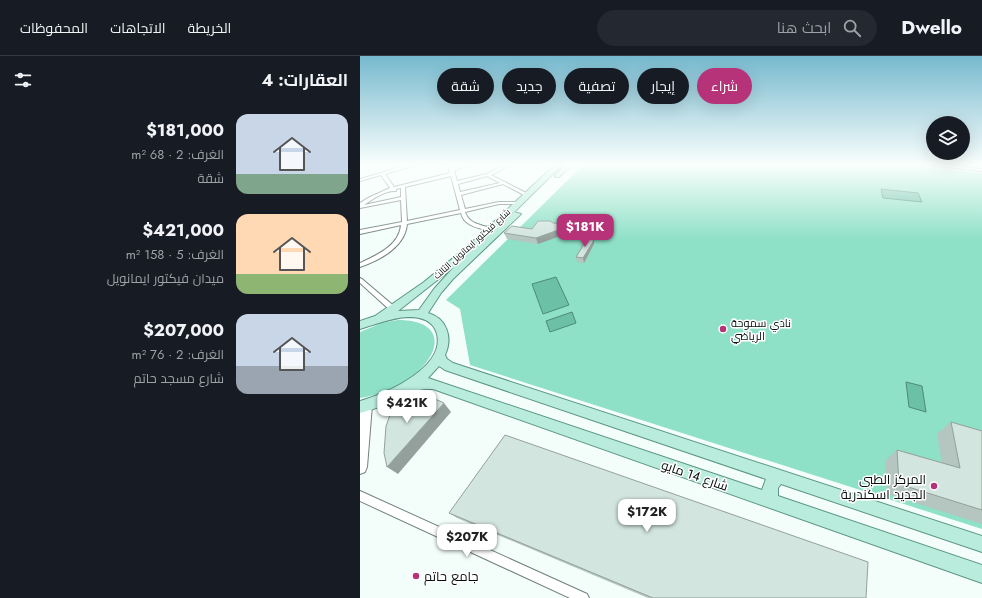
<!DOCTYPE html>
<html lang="ar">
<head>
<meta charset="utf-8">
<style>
	:root { --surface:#171b24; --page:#242831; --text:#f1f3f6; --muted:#9ea1a6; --line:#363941; --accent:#b63279 }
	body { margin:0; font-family:Jost,Cairo,sans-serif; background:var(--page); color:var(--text); direction:rtl; height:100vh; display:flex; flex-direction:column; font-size:15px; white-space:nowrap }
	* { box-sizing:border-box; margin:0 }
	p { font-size:13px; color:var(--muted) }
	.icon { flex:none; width:22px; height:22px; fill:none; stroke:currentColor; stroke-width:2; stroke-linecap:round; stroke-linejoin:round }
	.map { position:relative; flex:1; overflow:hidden; direction:ltr }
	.drawer { display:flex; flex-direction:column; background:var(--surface); width:360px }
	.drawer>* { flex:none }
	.hud { position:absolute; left:12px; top:12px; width:380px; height:36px; direction:rtl; display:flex; gap:8px }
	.tools { position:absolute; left:566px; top:60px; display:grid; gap:8px }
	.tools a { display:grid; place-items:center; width:44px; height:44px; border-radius:50%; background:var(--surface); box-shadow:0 4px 16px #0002; font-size:20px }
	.price { position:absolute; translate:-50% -34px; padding:0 9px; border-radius:8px; background:#fff; color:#222; font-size:13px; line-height:26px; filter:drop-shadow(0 1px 2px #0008) }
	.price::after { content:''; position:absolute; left:50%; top:24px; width:12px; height:9px; margin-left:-6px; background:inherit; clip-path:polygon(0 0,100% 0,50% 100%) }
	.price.current { background:var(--accent); color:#fff }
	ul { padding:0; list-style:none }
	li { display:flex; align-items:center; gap:12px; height:100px; padding:0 12px }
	li span { display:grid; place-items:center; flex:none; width:112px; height:80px; border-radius:12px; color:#555 }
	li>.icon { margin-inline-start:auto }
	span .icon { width:48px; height:48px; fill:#fffc; stroke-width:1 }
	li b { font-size:17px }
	h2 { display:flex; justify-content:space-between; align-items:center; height:48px; padding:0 12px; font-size:17px }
	.pill { padding:0 14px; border-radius:18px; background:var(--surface); box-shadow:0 4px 16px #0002; font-size:14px; line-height:36px }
	.pill.current { background:var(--accent); color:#fff }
	header { display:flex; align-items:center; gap:24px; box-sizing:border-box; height:56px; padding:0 20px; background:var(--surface); border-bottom:1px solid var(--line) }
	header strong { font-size:19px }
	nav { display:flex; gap:22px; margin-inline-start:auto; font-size:14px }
	.search { width:280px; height:36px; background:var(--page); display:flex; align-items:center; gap:10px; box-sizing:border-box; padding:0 14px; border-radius:22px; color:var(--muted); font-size:15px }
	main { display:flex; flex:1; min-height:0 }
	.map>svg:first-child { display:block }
	.green { fill:#8ee0c6 }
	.water { fill:#6bc0a6; stroke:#4d8a78 }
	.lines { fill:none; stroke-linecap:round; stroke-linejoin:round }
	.minor-casing { stroke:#71827c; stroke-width:2 }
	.tertiary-casing { stroke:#71827c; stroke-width:2 }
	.secondary-casing { stroke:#71827c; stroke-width:2 }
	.primary-casing { stroke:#5c9684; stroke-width:2 }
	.minor { fill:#fff; fill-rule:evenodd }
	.tertiary { fill:#fff; fill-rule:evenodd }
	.secondary { fill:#fff; fill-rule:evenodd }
	.primary { fill:#b9ecdc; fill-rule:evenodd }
	.wall { fill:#b5c5bf }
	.shaded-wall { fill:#93a09b }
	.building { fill:#d2e5de; stroke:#93a09b }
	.poi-dot { fill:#b63279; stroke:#fff; stroke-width:1.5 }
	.labels { text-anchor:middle; stroke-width:3; stroke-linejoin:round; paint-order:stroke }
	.far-street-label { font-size:9px; fill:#070d0b; stroke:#fff }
	.poi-label { font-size:11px; fill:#070d0b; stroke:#fff; text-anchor:start }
	.near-street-label { font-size:13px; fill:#070d0b; stroke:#fff }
	.near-poi-label { font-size:13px; fill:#070d0b; stroke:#fff; text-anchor:end }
</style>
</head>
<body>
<header>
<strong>Dwello</strong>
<div class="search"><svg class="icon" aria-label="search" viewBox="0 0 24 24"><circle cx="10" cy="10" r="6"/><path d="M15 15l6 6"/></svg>ابحث هنا</div>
<nav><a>الخريطة</a><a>الاتجاهات</a><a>المحفوظات</a></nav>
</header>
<main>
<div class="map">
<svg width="622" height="542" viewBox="0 0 622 542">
	<rect width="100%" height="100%" fill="#f3fefa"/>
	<!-- green -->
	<g class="green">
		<polygon points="224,108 533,108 622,117 622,473 110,309 100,253 86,244"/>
		<path d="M 38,264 C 86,264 83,297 51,321 C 35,332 19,339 0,342 L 0,276 L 22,267 Z"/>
	</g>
	<!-- water -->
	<g class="water">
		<polygon points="521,133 558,137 562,146 523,142"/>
		<polygon points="196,221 209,249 183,258 172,228"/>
		<polygon points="212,256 216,267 190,276 186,265"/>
		<polygon points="546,326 562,330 566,356 549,351"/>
	</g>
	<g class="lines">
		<defs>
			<g id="minor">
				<path d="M 51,108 L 59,108 L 25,118 L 34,131 L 90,117 L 88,108 L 92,108 L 93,111 L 105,108 L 114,108 L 94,114 L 97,125 L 127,118 L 146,108 L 152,108 L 131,119 L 170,139 L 166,140 L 143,128 L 101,139 L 105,153 L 139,146 L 159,146 L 161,147 L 159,148 L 139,148 L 105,156 C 109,168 121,169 132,172 L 132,174 L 130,175 C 118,172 104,170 101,157 L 47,168 C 45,191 20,204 0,211 L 0,207 C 17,199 39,190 41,169 L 0,178 L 0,174 L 42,166 L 41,144 L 0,152 L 0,147 L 8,142 L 30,132 L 21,119 L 0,125 L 0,123 ZM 91,120 L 100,154 L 47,165 L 45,131 ZM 127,120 L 140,127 L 100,136 L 98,128 ZM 41,132 L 41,141 L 4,149 C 13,143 25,134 36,135 L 36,133 Z"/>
				<polygon points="0,222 2,223 35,251 36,253 35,255 31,255 0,227"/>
				<polygon points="0,435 227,538 229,542 210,542 0,445"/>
			</g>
			<polygon id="tertiary" points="559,108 580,108 622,113 622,115"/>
			<polygon id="secondary" points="6,344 10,345 12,349 7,411 5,416 0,418 0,349 2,345"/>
			<g id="primary">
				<path d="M 196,108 L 203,108 L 139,171 L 154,156 L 161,158 L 93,223 L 81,237 L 68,257 C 87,262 93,282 85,299 L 87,303 L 93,307 L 622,480 L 622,496 L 421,428 L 418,432 L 418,440 L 622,509 L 622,527 L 73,333 C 53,332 47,339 29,347 C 20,351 10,354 0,357 L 0,345 C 26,338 89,310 76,275 C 71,263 59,261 48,261 C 31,262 16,268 0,273 L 0,265 L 15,260 L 64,226 L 110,188 ZM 94,211 L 74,233 L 59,254 L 38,255 ZM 79,310 L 85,314 L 406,423 L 402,434 L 68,322 Z"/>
				<polygon points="206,108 213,108 199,121 195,121 195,119"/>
			</g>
		</defs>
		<!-- minor casing -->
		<use href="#minor" class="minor-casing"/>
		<!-- tertiary casing -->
		<use href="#tertiary" class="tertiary-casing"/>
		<!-- secondary casing -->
		<use href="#secondary" class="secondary-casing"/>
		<!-- primary casing -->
		<use href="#primary" class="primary-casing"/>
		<!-- minor -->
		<use href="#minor" class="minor"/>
		<!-- tertiary -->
		<use href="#tertiary" class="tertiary"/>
		<!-- secondary -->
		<use href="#secondary" class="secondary"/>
		<!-- primary -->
		<use href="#primary" class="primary"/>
	</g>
	<!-- wall -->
	<g class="wall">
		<polygon points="193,167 204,168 205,174 203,179 178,188 147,183 144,177 172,173"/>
		<polygon points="234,188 224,207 217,206 216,201"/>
		<polygon points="591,366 622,375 622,468 527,438 525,405 537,394 582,407 577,378"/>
		<polygon points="89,457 506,542 288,542 97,462"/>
	</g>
	<!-- shaded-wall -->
	<g class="shaded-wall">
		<polygon points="204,168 205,174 203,179 178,188 176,182"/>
		<polygon points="234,184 234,188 224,207 223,202"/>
		<polygon points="84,347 91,356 38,418 27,411"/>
	</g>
	<!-- building -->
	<g class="building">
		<polygon points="178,165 190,165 193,167 204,168 201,173 176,182 144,177 152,170 172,173"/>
		<polygon points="227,183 234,184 223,202 216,201"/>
		<polygon points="62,341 75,343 84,347 27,411 24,397 26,370 30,359 41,347"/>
		<polygon points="591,366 622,375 622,454 539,428 537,394 600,412"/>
		<polygon points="145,379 508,506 506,542 293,542 89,457"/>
	</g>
	<!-- sky -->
	<linearGradient id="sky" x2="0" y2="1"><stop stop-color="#76b9ce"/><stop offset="0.59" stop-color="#fafffd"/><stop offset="1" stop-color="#fafffd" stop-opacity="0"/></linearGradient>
	<rect width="622" height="184" fill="url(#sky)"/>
	<!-- markers -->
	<g class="poi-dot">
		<circle cx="363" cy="273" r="4"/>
		<circle cx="574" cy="430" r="4"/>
		<circle cx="56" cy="520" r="4"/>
	</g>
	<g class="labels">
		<!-- far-street labels -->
		<g class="far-street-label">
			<text transform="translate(112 188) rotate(-42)" y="3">شارع فيكتور ايمانويل الثالث</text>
		</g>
		<!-- poi labels -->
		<g class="poi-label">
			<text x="371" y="271">نادي سموحة<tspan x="371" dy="13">الرياضي</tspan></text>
		</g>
		<!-- near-street labels -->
		<g class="near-street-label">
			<text transform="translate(335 419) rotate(19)" y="5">شارع 14 مايو</text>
		</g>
		<!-- near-poi labels -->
		<g class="near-poi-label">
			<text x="566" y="428">المركز الطبى<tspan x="566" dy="15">الجديد اسكندرية</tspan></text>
			<text x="64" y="525" text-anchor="start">جامع حاتم</text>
		</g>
	</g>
</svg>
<div class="tools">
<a><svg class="icon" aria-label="layers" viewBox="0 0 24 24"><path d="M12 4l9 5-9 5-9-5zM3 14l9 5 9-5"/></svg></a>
</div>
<b class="price current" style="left:225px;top:192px">$181K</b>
<b class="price" style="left:47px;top:368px">$421K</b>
<b class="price" style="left:287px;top:477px">$172K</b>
<b class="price" style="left:107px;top:502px">$207K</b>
<div class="hud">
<a class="pill current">شراء</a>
<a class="pill">إيجار</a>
<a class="pill">تصفية</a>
<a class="pill">جديد</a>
<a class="pill">شقة</a>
</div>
</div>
<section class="drawer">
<h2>العقارات: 4<svg class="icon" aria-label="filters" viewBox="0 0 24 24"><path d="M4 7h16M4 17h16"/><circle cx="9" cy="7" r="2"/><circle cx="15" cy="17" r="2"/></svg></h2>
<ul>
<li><span style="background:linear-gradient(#c9d6e8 75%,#7fa58c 0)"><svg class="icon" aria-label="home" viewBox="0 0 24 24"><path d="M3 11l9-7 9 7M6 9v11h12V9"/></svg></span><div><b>$181,000</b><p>الغرف: 2 · 68 m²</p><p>شقة</p></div></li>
<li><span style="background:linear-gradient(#ffd9b3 75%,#8fb573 0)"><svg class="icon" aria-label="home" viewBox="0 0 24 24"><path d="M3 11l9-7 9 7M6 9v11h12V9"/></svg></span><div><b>$421,000</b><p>الغرف: 5 · 158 m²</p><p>ميدان فيكتور ايمانويل</p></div></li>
<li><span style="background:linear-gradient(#c9d6e8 65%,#9aa5b1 0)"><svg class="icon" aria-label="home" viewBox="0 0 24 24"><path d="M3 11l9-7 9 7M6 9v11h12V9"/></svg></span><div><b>$207,000</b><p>الغرف: 2 · 76 m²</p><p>شارع مسجد حاتم</p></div></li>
</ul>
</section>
</main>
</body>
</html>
